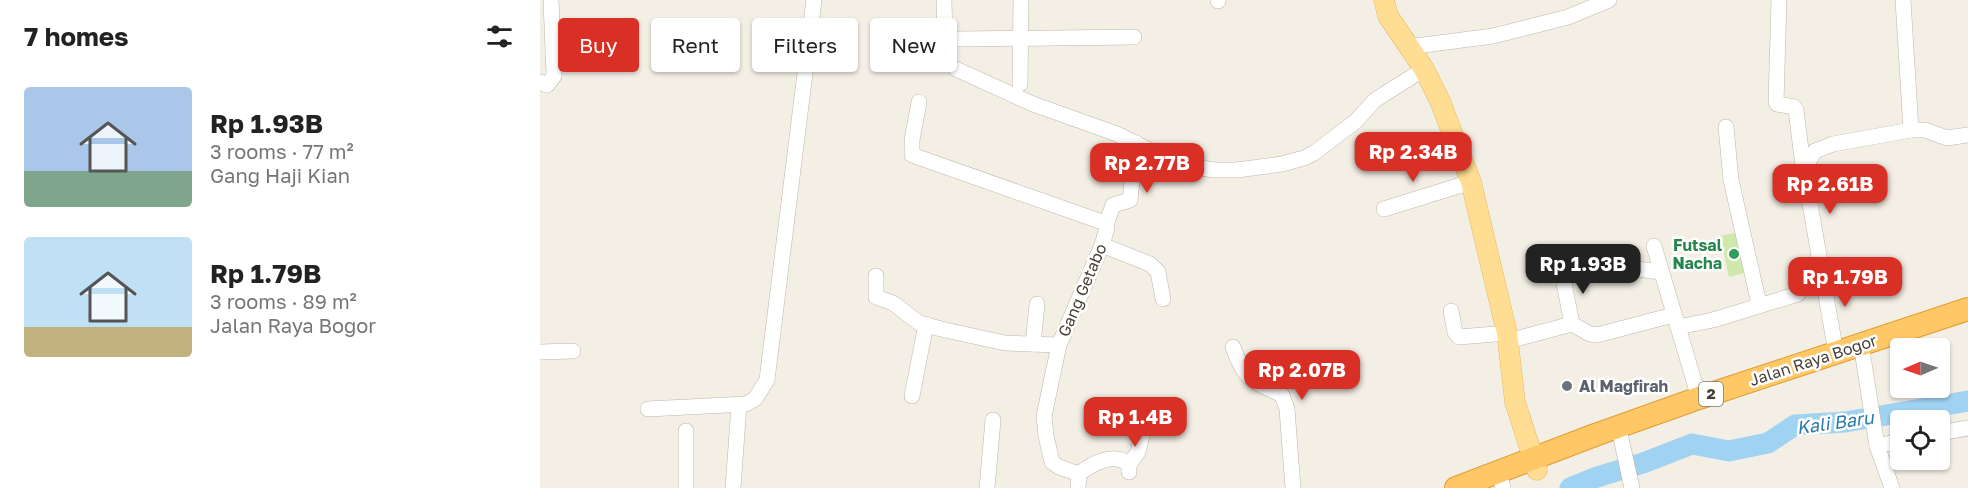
<!DOCTYPE html>
<html lang="en">
<head>
<meta charset="utf-8">
<style>
	:root { --surface:#fff; --page:#f6f6f6; --text:#222; --muted:#767676; --accent:#d93025 }
	body { margin:0; font-family:"Golos Text",sans-serif; background:var(--page); color:var(--text); height:100vh; display:flex; flex-direction:column; font-size:22px; white-space:nowrap }
	* { box-sizing:border-box; margin:0 }
	p { font-size:20px; color:var(--muted) }
	.icon { flex:none; width:33px; height:33px; fill:none; stroke:currentColor; stroke-width:2; stroke-linecap:round; stroke-linejoin:round }
	.map { position:relative; flex:1; overflow:hidden }
	.side { display:flex; flex-direction:column; background:var(--surface); width:540px }
	.side>* { flex:none }
	.banner { position:absolute; left:18px; top:18px; width:570px; height:54px; display:flex; gap:12px }
	.needle { width:39px; rotate:268deg }
	.fabs { position:absolute; left:1350px; top:338px; display:grid; gap:12px }
	.fabs a { display:grid; place-items:center; width:60px; height:60px; border-radius:6px; background:var(--surface); box-shadow:0 2px 4px #0004; font-size:30px }
	.price { position:absolute; translate:-50% -51px; padding:0 14px; border-radius:12px; background:var(--accent); color:#fff; font-size:20px; line-height:39px; filter:drop-shadow(0 2px 3px #0008) }
	.price::after { content:''; position:absolute; left:50%; top:36px; width:18px; height:14px; margin-left:-9px; background:inherit; clip-path:polygon(0 0,100% 0,50% 100%) }
	.price.current { background:#222; color:#fff }
	ul { padding:0; list-style:none }
	li { display:flex; align-items:center; gap:18px; height:150px; padding:0 24px }
	li span { display:grid; place-items:center; flex:none; width:168px; height:120px; border-radius:6px; color:#555 }
	li>.icon { margin-inline-start:auto }
	span .icon { width:72px; height:72px; fill:#fffc; stroke-width:1 }
	li b { font-size:26px }
	h2 { display:flex; justify-content:space-between; align-items:center; height:72px; padding:0 24px; font-size:26px }
	.chip { padding:0 21px; border-radius:6px; background:var(--surface); box-shadow:0 2px 4px #0004; font-size:21px; line-height:54px }
	.chip.current { background:var(--accent); color:#fff }
	main { display:flex; flex:1; min-height:0 }
	.map>svg:first-child { display:block }
	.green { fill:#cfe9ad }
	.lines { fill:none; stroke-linecap:round; stroke-linejoin:round }
	.river { stroke:#a0d2f2; stroke-width:21 }
	.minor-casing { stroke:#bfb6a8; stroke-width:16 }
	.major-casing { stroke:#e6ba61; stroke-width:21 }
	.highway-casing { stroke:#e19c32; stroke-width:24 }
	.minor { stroke:#fff; stroke-width:15 }
	.major { stroke:#ffdd93; stroke-width:20 }
	.highway { stroke:#ffc765; stroke-width:22 }
	.leisure-dot { fill:#2e9e5b; stroke:#fff; stroke-width:2 }
	.worship-dot { fill:#6b7280; stroke:#fff; stroke-width:2 }
	.labels { text-anchor:middle; stroke-width:5; stroke-linejoin:round; paint-order:stroke }
	.shield { fill:#fff; stroke:#7e7972; stroke-width:1.5 }
	.shield-label { font-size:15px; font-weight:bold; fill:#463f35 }
	.leisure-label { font-size:16px; font-weight:bold; fill:#27864d; stroke:#fff; text-anchor:end }
	.street-label { font-size:16px; fill:#463f35; stroke:#fff }
	.worship-label { font-size:16px; font-weight:bold; fill:#5b616d; stroke:#fff; text-anchor:start }
	.water-label { font-size:18px; font-style:italic; fill:#2b79ac; stroke:#fff }
</style>
</head>
<body>
<main>
<section class="side">
<h2>7 homes<svg class="icon" aria-label="filters" viewBox="0 0 24 24"><path d="M4 7h16M4 17h16"/><circle cx="9" cy="7" r="2"/><circle cx="15" cy="17" r="2"/></svg></h2>
<ul>
<li><span style="background:linear-gradient(#a9c7e8 70%,#7fa58c 0)"><svg class="icon" aria-label="home" viewBox="0 0 24 24"><path d="M3 11l9-7 9 7M6 9v11h12V9"/></svg></span><div><b>Rp 1.93B</b><p>3 rooms · 77 m²</p><p>Gang Haji Kian</p></div></li>
<li><span style="background:linear-gradient(#bfe0f5 75%,#c2b280 0)"><svg class="icon" aria-label="home" viewBox="0 0 24 24"><path d="M3 11l9-7 9 7M6 9v11h12V9"/></svg></span><div><b>Rp 1.79B</b><p>3 rooms · 89 m²</p><p>Jalan Raya Bogor</p></div></li>
</ul>
</section>
<div class="map">
<svg width="1428" height="488" viewBox="0 0 1428 488">
	<rect width="100%" height="100%" fill="#f3efe5"/>
	<!-- green -->
	<polygon class="green" points="1199,232 1208,272 1189,277 1180,236"/>
	<g class="lines">
		<!-- river -->
		<polyline class="river" points="1030,488 1057,477 1103,463 1152,444 1189,451 1228,443 1255,425 1305,422 1428,401"/>
		<defs>
			<g id="minor">
				<polyline points="404,0 405,41"/>
				<polyline points="678,0 678,1"/>
				<polyline points="1239,0 1236,102 1237,104 1254,107 1256,110 1262,158 1296,353"/>
				<polyline points="1363,0 1371,130"/>
				<polyline points="339,40 594,37"/>
				<polyline points="868,47 953,36 1028,17 1069,0"/>
				<polyline points="416,69 493,104 577,134 625,158 649,166 674,170 697,170 742,164 764,158 774,153 816,121 835,100 884,69"/>
				<polyline points="0,82 7,85 14,76 11,0"/>
				<polyline points="480,84 481,0"/>
				<polyline points="379,102 372,140 372,155 565,223 567,228 562,245 519,345 504,416 506,436 512,462 519,467 539,474 538,488"/>
				<polyline points="1186,127 1191,180 1219,304"/>
				<polyline points="1265,167 1275,151 1293,144 1371,130 1385,130 1407,138 1428,135"/>
				<polyline points="844,209 931,182"/>
				<polyline points="566,225 573,205 590,200 596,143"/>
				<polyline points="562,245 610,264 618,272 623,299"/>
				<polyline points="1114,246 1159,398"/>
				<polyline points="1022,273 1032,324"/>
				<polyline points="1075,273 1097,269 1121,272"/>
				<polyline points="336,276 336,297 353,303 379,323 405,330 465,343 519,345"/>
				<polyline points="911,311 915,332 919,337 967,333"/>
				<polyline points="1138,327 1173,320 1258,294 1264,277 1282,269"/>
				<polyline points="968,341 1032,324 1050,334 1057,335 1133,315"/>
				<polyline points="493,344 497,304"/>
				<polyline points="1321,344 1337,446 1352,488"/>
				<path d="M 693,347 C 705,381 711,380 742,395 L 747,409 L 753,488"/>
				<polyline points="0,352 33,351"/>
				<polyline points="372,396 386,324"/>
				<polyline points="108,409 206,404 215,399 227,380 274,0"/>
				<polyline points="1400,433 1428,428"/>
				<polyline points="1081,438 1092,488"/>
				<polyline points="1337,446 1360,441"/>
				<polyline points="589,465 598,452 604,427"/>
				<path d="M 539,474 C 551,464 575,451 589,465 L 589,472"/>
				<polyline points="962,483 963,488"/>
				<polyline points="146,488 146,431"/>
				<polyline points="193,488 199,405"/>
				<polyline points="447,488 453,420"/>
			</g>
			<polyline id="major" points="844,0 848,16 884,69 900,101 931,182 967,333 975,402 997,470"/>
			<polyline id="highway" points="916,488 1055,435 1159,398 1428,309"/>
		</defs>
		<!-- minor casing -->
		<use href="#minor" class="minor-casing"/>
		<!-- major casing -->
		<use href="#major" class="major-casing"/>
		<!-- highway casing -->
		<use href="#highway" class="highway-casing"/>
		<!-- minor -->
		<use href="#minor" class="minor"/>
		<!-- major -->
		<use href="#major" class="major"/>
		<!-- highway -->
		<use href="#highway" class="highway"/>
	</g>
	<!-- markers -->
	<circle class="leisure-dot" cx="1194" cy="254" r="6"/>
	<circle class="worship-dot" cx="1027" cy="386" r="6"/>
	<g class="labels">
		<!-- shield labels -->
		<rect class="shield" x="1159" y="382" width="24" height="24" rx="4.5"/>
		<g class="shield-label">
			<text x="1171" y="399">2</text>
		</g>
		<!-- leisure labels -->
		<g class="leisure-label">
			<text x="1182" y="251">Futsal<tspan x="1182" dy="18">Nacha</tspan></text>
		</g>
		<!-- street labels -->
		<g class="street-label">
			<text transform="translate(542 290) rotate(-67)" y="6">Gang Getabo</text>
			<text transform="translate(1273 360) rotate(-18)" y="6">Jalan Raya Bogor</text>
		</g>
		<!-- worship labels -->
		<g class="worship-label">
			<text x="1039" y="392">Al Magfirah</text>
		</g>
		<!-- water labels -->
		<g class="water-label">
			<text transform="translate(1295 423) rotate(-8)" y="6">Kali Baru</text>
		</g>
	</g>
</svg>
<div class="fabs">
<a><svg class="needle" viewBox="-14 -14 28 28"><path d="M0-13l5 13h-10z" fill="#e53935"/><path d="M0 13l5-13h-10z" fill="#767676"/></svg></a>
<a><svg class="icon" aria-label="locate" viewBox="0 0 24 24"><circle cx="12" cy="12" r="6"/><path d="M12 2v4M12 18v4M2 12h4M18 12h4"/></svg></a>
</div>
<b class="price" style="left:873px;top:183px">Rp 2.34B</b>
<b class="price" style="left:607px;top:194px">Rp 2.77B</b>
<b class="price" style="left:1290px;top:215px">Rp 2.61B</b>
<b class="price current" style="left:1043px;top:295px">Rp 1.93B</b>
<b class="price" style="left:1305px;top:308px">Rp 1.79B</b>
<b class="price" style="left:762px;top:401px">Rp 2.07B</b>
<b class="price" style="left:595px;top:448px">Rp 1.4B</b>
<div class="banner">
<a class="chip current">Buy</a>
<a class="chip">Rent</a>
<a class="chip">Filters</a>
<a class="chip">New</a>
</div>
</div>
</main>
</body>
</html>
